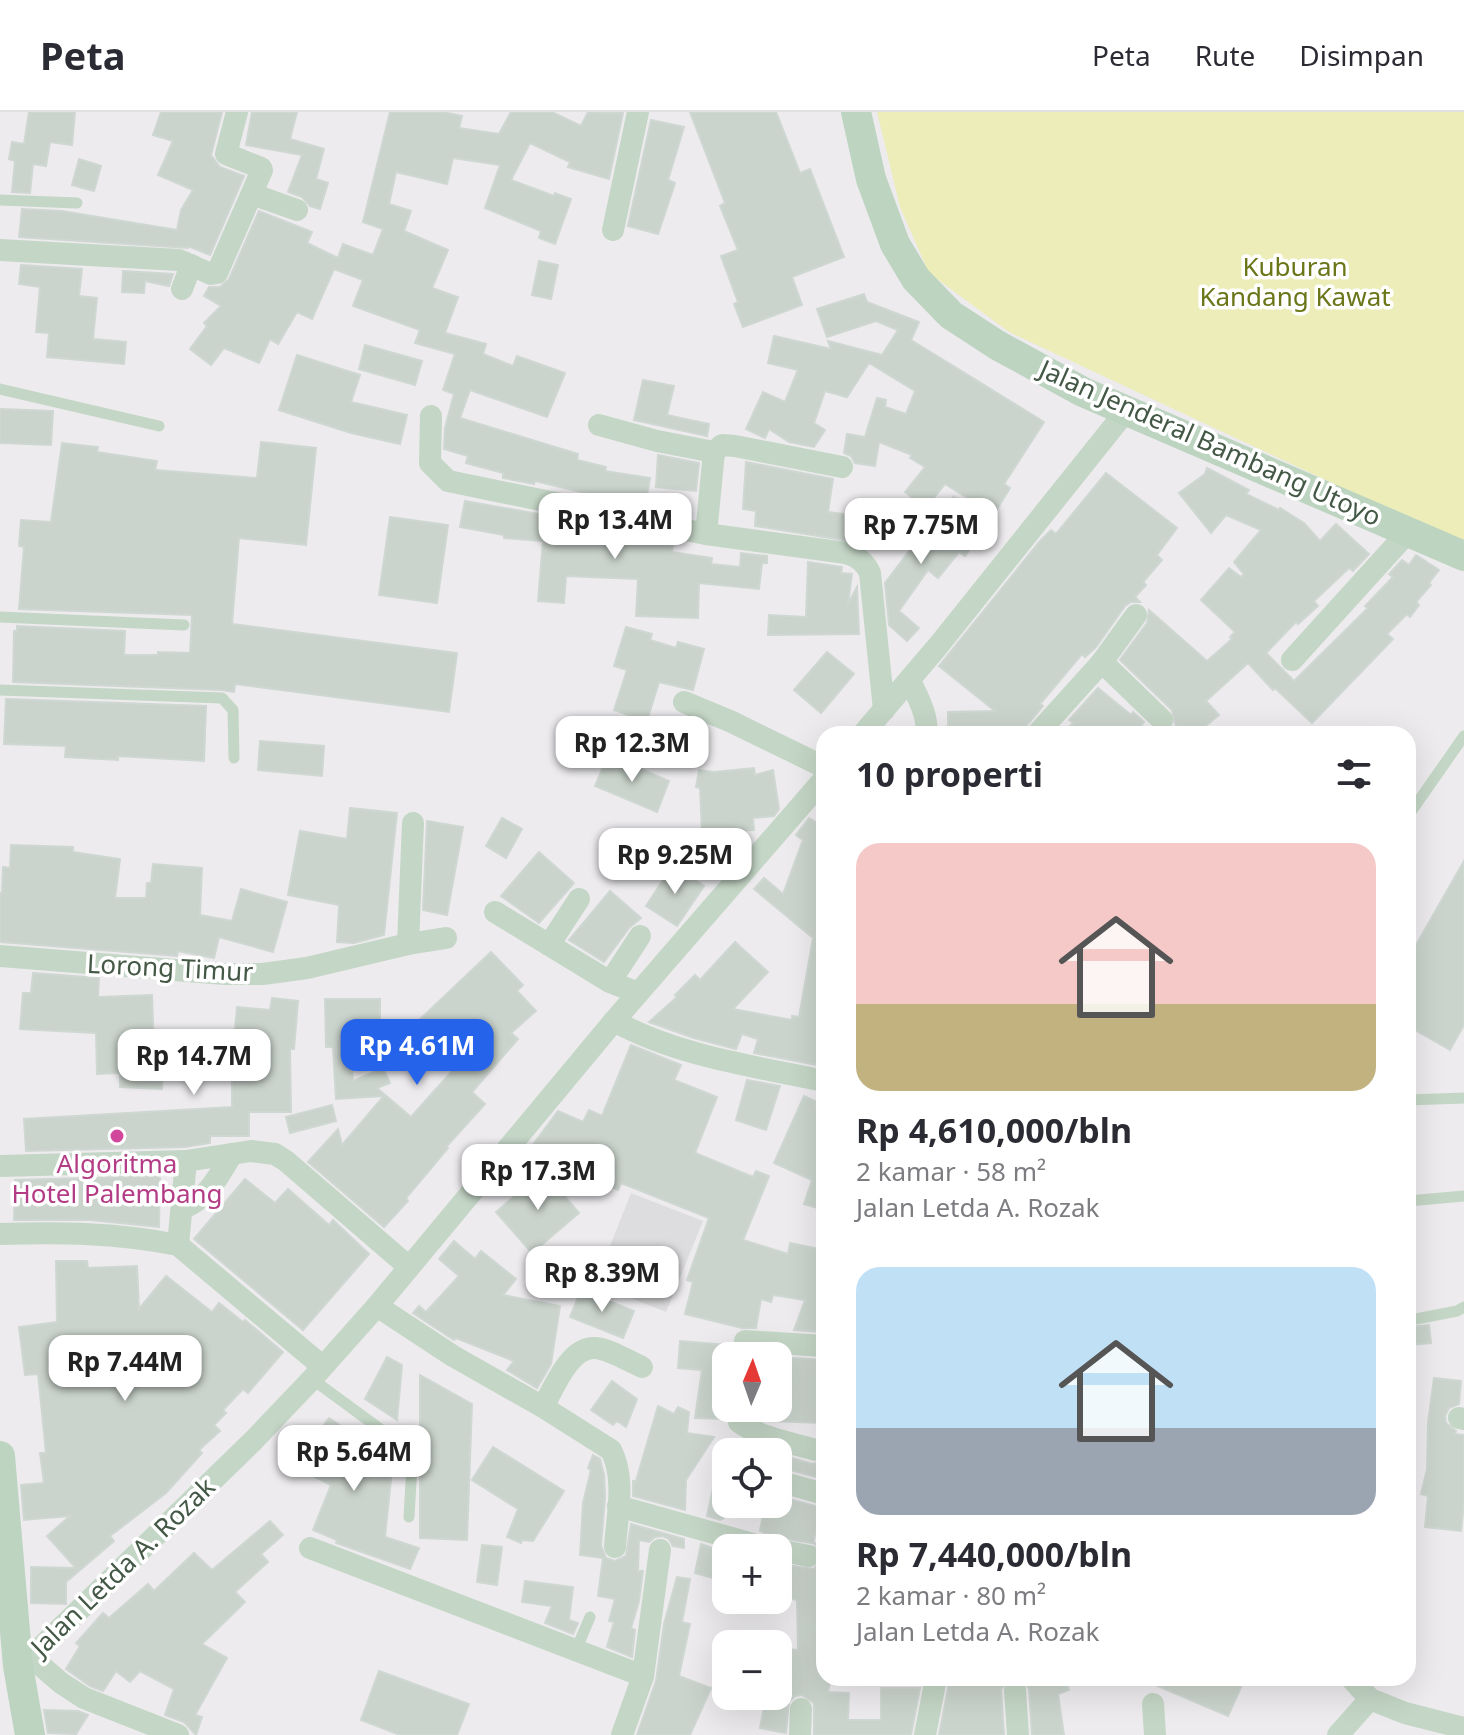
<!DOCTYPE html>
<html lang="id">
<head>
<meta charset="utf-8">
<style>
	:root { --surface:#fff; --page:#f2f2f3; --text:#2b2b33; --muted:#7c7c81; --line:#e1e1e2; --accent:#2563eb }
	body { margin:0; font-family:"Noto Sans",sans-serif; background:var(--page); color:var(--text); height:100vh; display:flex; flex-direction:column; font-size:30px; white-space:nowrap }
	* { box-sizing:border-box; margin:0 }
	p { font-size:26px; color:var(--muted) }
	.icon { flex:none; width:44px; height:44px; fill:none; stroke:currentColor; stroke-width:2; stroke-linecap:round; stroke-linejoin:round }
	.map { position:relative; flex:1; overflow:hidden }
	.sheet { position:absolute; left:816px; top:614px; width:600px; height:960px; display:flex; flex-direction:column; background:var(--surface); border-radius:24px; box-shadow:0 8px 32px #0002 }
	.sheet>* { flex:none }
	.needle { width:52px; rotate:2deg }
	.buttons { position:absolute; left:712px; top:1230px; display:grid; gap:16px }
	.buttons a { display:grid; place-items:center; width:80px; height:80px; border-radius:16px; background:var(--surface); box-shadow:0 8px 32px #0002; font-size:40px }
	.price { position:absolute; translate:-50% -68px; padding:0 18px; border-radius:16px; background:#fff; color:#222; font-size:26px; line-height:52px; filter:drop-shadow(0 2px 4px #0008) }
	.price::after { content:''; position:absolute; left:50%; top:48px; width:24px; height:18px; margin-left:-12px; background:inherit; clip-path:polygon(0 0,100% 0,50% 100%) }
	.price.selected { background:var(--accent); color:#fff }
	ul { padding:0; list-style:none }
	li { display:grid; align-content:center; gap:16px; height:424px; padding:0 40px }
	li span { display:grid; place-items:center; height:248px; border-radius:24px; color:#555 }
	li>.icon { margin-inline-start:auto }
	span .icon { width:144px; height:144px; fill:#fffc; stroke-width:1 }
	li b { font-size:34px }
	h2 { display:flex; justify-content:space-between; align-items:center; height:96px; padding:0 40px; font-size:34px }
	header { display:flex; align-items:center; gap:48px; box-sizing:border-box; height:112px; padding:0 40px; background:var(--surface); border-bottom:2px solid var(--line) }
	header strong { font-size:38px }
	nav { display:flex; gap:44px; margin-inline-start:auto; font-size:28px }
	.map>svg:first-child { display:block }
	.education { fill:#dddddf }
	.green { fill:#ecedb8 }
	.building { fill:#cad3cc; stroke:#cfd7d2; stroke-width:2 }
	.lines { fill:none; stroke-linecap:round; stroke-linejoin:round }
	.lane { stroke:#c4d6c6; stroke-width:11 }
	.street { stroke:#c4d6c6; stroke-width:22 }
	.secondary { stroke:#bdd4c1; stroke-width:30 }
	.hotel-dot { fill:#d1479c; stroke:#fff; stroke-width:3 }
	.labels { text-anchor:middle; stroke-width:7; stroke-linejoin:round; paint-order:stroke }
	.park-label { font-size:26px; fill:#6a7618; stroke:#fff }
	.street-label { font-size:26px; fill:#445846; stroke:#fff }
	.hotel-label { font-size:26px; fill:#b23c85; stroke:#fff }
</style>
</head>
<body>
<header>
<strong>Peta</strong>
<nav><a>Peta</a><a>Rute</a><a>Disimpan</a></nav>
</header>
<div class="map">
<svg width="1464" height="1623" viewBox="0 0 1464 1623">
	<rect width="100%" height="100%" fill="#edebee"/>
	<!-- education -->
	<g class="education">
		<polygon points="953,383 991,407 980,423 943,400"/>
		<polygon points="631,1081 703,1109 666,1200 595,1172"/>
	</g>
	<!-- green -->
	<polygon class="green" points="877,0 1464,0 1464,428 1392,399 1009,220 929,161 900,95"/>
	<!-- building -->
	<g class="building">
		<polygon points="29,0 75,0 72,33 50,30 46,54 33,52 30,81 12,80 15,49 9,47 12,30 24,32"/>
		<polygon points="161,0 222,0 211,43 220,55 244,64 210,143 188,134 188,136 19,125 22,97 62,99 177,118 181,98 193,78 158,63 173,29 153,23"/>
		<polygon points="252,0 297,0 290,27 324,37 316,67 328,71 320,97 310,94 302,85 288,80 302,43 246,33"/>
		<polygon points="390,0 443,0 462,4 459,16 499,22 511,0 552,0 581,14 588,0 623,1 609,67 568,55 570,50 530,31 511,68 554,84 555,81 571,87 555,132 539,126 541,119 485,96 500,53 453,46 447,72 396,60 389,92 411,99 404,119 448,138 432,176 458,185 445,221 486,232 483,242 513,254 517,244 565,261 547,305 470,278 460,306 578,342 577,348 606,355 605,359 650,366 645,395 535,369 534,372 503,366 503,361 466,351 468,344 444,337 445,316 454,282 443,278 455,242 415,231 420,218 353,194 363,168 334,157 312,207 297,200 278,232 270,227 259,251 224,236 211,253 190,237 207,214 204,211 221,194 204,184 209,175 220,175 229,167 259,99 312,120 307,131 338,146 343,132 373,143 383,117 363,110"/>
		<polygon points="690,0 776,0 800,61 810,57 844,145 792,165 802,193 743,215 734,192 738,190 721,144 738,138 720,94 725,91"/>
		<polygon points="651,8 684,15 668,68 675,71 658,122 628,114"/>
		<polygon points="79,47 101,54 94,79 72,73"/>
		<polygon points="539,149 558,153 551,187 532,183"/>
		<polygon points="21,153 82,157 79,184 97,186 93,227 126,230 124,252 47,245 49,221 36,220 40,175 19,172"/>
		<polygon points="123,159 173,162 169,174 145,169 144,181 122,180"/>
		<polygon points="864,182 867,190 919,210 911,228 1044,310 1004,372 1010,376 994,402 945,372 926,396 905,380 925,355 910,346 912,343 879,330 875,354 855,351 851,344 844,341 847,322 865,325 877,286 886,288 885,295 906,302 915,279 869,251 847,285 825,279 814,311 825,318 814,335 789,330 769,317 765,326 746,317 763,280 785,290 798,258 768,251 774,224 831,237 828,229 882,243 898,218 876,209 827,225 817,197"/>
		<polygon points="365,233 422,249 415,273 359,257"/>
		<polygon points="297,243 360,263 351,290 407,303 400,332 351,321 279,298"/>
		<polygon points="643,268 674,274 667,303 709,312 707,324 634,308"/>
		<polygon points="0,297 53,299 51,333 0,331"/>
		<polygon points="261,330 316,336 306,433 239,426 232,512 457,541 449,600 235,572 234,580 222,578 13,570 14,519 17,519 17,514 125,519 124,543 158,543 158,540 190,541 192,503 19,497 24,435 19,434 21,408 51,410 62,331 98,335 97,340 157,349 155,358 257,366"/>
		<polygon points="658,343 699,351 696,379 656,375"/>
		<polygon points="746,350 833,367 828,400 860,404 856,430 755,414 756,399 743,397"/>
		<polygon points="1207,356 1249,378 1246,382 1279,398 1280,396 1304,411 1320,429 1336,412 1369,442 1353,459 1349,456 1314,489 1318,494 1298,512 1296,510 1266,541 1294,569 1368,496 1365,494 1393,465 1389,462 1402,448 1409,453 1416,443 1439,458 1429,471 1431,473 1416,490 1419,493 1410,505 1407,502 1387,522 1393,527 1312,611 1275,576 1273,578 1248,551 1206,589 1219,603 1196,622 1184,622 1175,612 1172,598 1120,548 1147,511 1149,498 1207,549 1232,527 1230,525 1235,520 1201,488 1229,456 1241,465 1244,462 1234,450 1261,418 1226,403 1211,421 1179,381 1205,362"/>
		<polygon points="1106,361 1177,416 1157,443 1162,448 1143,470 1146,473 1135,485 1140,490 1131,490 1125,494 1096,535 1085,545 1082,542 1040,592 1043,594 1027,613 1023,622 948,622 948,600 995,599 939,554 1040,429 1051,418 1056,422"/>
		<polygon points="465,389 539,402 539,406 574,412 573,419 601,420 602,415 640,423 639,428 673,434 672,440 712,446 711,452 740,455 741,441 767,444 767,451 762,451 759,477 699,471 698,506 636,504 638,467 566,464 564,491 538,489 543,429 504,426 504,423 460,415"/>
		<polygon points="942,403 976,428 965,444 959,440 938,466 928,458 899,499 919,516 907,529 889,513 885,471 910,438 886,425 895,411 924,427"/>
		<polygon points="390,405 448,413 437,491 379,483"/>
		<polygon points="808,450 842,455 841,461 852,462 848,492 857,475 859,522 768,523 769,503 806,505"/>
		<polygon points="626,515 652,522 650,528 676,536 678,530 704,537 693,578 659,570 647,609 614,598 627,558 614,554"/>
		<polygon points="827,540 854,562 821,601 794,578"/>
		<polygon points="1098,576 1131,603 1133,600 1144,610 1135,622 1063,622 1073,611 1069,608"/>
		<polygon points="6,587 206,594 204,649 118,644 118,648 65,645 66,634 4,632"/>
		<polygon points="260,629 324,634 322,664 258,658"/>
		<polygon points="608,643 669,669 657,700 595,674"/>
		<polygon points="754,656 755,663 773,658 779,697 774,704 753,706 754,718 702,720 700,676 696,675 699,658 714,660"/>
		<polygon points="350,696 397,701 384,823 354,831 337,830 339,793 288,783 300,719 347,727"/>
		<polygon points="502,706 522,717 506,746 486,734"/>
		<polygon points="809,706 824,715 822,954 754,941 758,927 742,922 736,937 694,926 649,910 677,885 675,883 695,863 700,868 735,830 768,860 733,897 792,908 792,904 799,905 813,826 754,777 764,766 783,782 803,728 796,723"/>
		<polygon points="427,709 463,715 447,803 423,798"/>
		<polygon points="11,733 73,735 73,740 120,747 115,786 146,786 147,771 151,771 153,752 202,756 200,803 232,809 241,777 287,790 273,840 219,825 214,846 178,839 177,844 0,830 0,781 2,781 3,755 10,756"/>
		<polygon points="539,740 574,771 539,811 501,784"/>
		<polygon points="1464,749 1464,913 1450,938 1408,914 1408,847"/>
		<polygon points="673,753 704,774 677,814 646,794"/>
		<polygon points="610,779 641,806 629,816 604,850 569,828"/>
		<polygon points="491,840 523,873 517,879 536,899 511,921 518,927 472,980 485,992 446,1035 448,1036 406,1086 408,1089 384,1115 308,1050 338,1017 342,1033 384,984 336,987 333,935 326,935 325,887 380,887 380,934 351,934 353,969 383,956 390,971 377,976 411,1005 453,958 450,955 454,950 416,911"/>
		<polygon points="33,861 99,866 98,885 152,883 154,939 163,939 162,977 120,975 120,961 97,962 96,921 20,917 23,881 31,881"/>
		<polygon points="272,886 298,889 294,937 290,937 291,1000 249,1000 249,1024 210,1024 210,1031 185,1035 26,1039 24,1007 232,995 232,950 237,895 270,898"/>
		<polygon points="631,933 681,953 674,968 717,985 695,1041 753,1065 756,1059 769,1064 743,1128 788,1142 790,1131 824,1138 822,1220 794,1218 805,1188 773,1183 771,1190 761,1187 756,1216 742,1216 685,1202 693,1170 687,1168 709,1106 621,1071 618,1078 558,1051 532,1034 558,999 583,1010 589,998 602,1004"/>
		<polygon points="747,968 780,974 766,1018 736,1008"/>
		<polygon points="804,984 817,990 815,995 824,999 824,1098 804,1092 812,1068 774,1051"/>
		<polygon points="332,993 336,1009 290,1021 286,1005"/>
		<polygon points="543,1059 579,1101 532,1141 496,1100"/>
		<polygon points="160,1064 159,1115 90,1108 14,1108 15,1068"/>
		<polygon points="245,1067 275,1091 288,1077 329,1113 333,1108 369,1142 303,1218 194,1127"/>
		<polygon points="454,1129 475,1147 481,1139 516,1167 503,1183 560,1194 551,1252 537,1276 507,1258 514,1249 456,1226 454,1228 413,1201 419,1194 426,1200 459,1164 439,1147"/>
		<polygon points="56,1149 87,1149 88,1156 137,1154 139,1197 166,1164 212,1200 219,1191 243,1210 245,1208 283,1240 248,1281 243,1277 223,1298 226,1301 214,1313 220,1319 199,1338 202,1341 166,1381 110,1424 114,1429 66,1470 66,1492 31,1491 31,1455 76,1456 47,1424 70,1404 24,1408 21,1373 44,1371 40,1341 46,1341 38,1262 25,1263 19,1215 57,1210"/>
		<polygon points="581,1178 634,1199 623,1226 570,1205"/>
		<polygon points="1429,1213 1431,1231 1408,1233 1408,1215"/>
		<polygon points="680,1229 726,1233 725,1307 695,1306 702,1258 678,1256"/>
		<polygon points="387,1245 402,1253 397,1308 365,1287"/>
		<polygon points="778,1245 824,1248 824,1311 766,1309 754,1303 754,1296 778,1296"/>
		<polygon points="420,1263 472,1292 467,1428 420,1426"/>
		<polygon points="1434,1266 1461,1269 1459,1292 1449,1296 1445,1304 1446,1311 1456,1319 1455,1322 1464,1323 1464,1392 1461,1419 1425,1415 1428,1384 1421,1382 1427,1357 1428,1310"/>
		<polygon points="612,1269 637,1287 626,1315 617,1309 613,1313 591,1298"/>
		<polygon points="658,1294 674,1302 678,1295 689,1300 687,1321 714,1325 686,1368 685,1398 633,1384 633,1369 636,1369"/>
		<polygon points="329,1306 393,1348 385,1425 419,1436 410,1457 336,1431 337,1428 313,1418 331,1373 293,1354"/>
		<polygon points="493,1335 564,1379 533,1429 522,1428 521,1431 507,1425 518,1397 472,1368"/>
		<polygon points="778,1342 812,1352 824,1349 824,1367 778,1355"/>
		<polygon points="593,1343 600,1347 604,1363 605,1385 601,1434 606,1446 615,1449 626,1444 631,1412 684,1427 684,1436 673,1434 669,1427 663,1424 655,1425 649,1430 639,1428 638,1459 643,1459 639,1489 631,1516 635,1518 632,1545 607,1535 614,1510 609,1509 615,1487 598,1484 603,1446 580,1443 583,1391 591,1358 588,1356"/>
		<polygon points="714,1372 726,1374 726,1396 724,1406 720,1408 707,1404"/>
		<polygon points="778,1384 822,1396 813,1431 774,1425 760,1419 765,1392 778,1392"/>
		<polygon points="270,1409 283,1423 261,1442 268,1450 235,1480 245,1490 202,1532 227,1546 195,1603 202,1605 196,1623 184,1610 165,1603 174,1577 140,1559 130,1570 116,1559 103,1579 90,1574 66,1557 80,1534 76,1531 103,1501 109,1506 148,1472 154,1479 194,1441 212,1458"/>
		<polygon points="814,1431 824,1432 824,1566 831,1566 828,1580 849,1581 848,1608 881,1608 881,1576 920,1576 911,1623 814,1623 814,1591 802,1583 795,1584 789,1590 786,1621 760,1616 766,1584 778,1584 781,1536 798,1538 797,1488 778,1484 778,1452 814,1457 823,1446 822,1439"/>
		<polygon points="701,1432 726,1441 726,1470 695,1461"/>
		<polygon points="482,1433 502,1435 497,1473 477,1470"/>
		<polygon points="677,1465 690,1467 682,1510 690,1512 679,1564 711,1576 690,1623 637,1623 656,1569 664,1512"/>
		<polygon points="525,1469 573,1475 569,1508 578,1511 573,1522 545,1511 552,1494 522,1490"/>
		<polygon points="379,1559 469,1592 457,1623 400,1623 361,1608"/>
		<polygon points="950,1566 1008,1566 1001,1578 1004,1623 939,1623"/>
		<polygon points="1022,1566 1065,1566 1069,1578 1058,1582 1064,1623 1032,1623 1029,1577"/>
		<polygon points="1139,1566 1228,1566 1242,1573 1228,1604"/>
		<polygon points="44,1598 78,1599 88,1603 76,1622 48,1621"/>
	</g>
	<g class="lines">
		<!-- lane -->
		<g class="lane">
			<polyline points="0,88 77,91"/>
			<polyline points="0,277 159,314"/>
			<polyline points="0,505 184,513"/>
			<polyline points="0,578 222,586 233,598 234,646"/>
			<polyline points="1408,704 1464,624"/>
			<polyline points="1408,988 1464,986"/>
			<polyline points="1408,1089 1464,1084"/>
			<polyline points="1416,1207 1457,1199 1464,1195"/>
			<polyline points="312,1267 406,1336 412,1353 409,1405"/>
			<polyline points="576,1538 590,1505"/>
		</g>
		<!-- street -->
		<g class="street">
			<polyline points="252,82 297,98"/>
			<polyline points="613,118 638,0"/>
			<polyline points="0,138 179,148 211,162 217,161 262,58 261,56 226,42 237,0"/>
			<polyline points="182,177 191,153"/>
			<path d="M 431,304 L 430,351 L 448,369 L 706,422 L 846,441 C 858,445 865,450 870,461 L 884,598"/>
			<polyline points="599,313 657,329 714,340 706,422"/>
			<polyline points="714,340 722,333 735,334 842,355"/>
			<polyline points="1292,548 1408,420"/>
			<polyline points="1102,550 1162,608"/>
			<path d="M 910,569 C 919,587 927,602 927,622"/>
			<polyline points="684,590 732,610 824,655"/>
			<polyline points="863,622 938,534 1126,299"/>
			<polyline points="1037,622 1102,550 1136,503"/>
			<polyline points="495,800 610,870 638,881"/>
			<polyline points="408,832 446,826"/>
			<polyline points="549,833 579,787"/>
			<polyline points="0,844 225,862 263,862 307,856 408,832 413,711"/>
			<polyline points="610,870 640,824"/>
			<path d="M 614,909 C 678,944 753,954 824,969"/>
			<polyline points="0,1054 186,1049"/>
			<path d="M 183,1096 C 208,1087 219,1063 232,1042"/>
			<path d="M 0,1122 C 60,1120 119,1121 178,1133 L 322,1254"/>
			<polyline points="178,1133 186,1049 251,1039 275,1042 286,1049 409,1155"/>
			<path d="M 377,1194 L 453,1244 L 543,1295 L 611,1338 C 626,1367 617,1404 615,1435"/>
			<polyline points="744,1244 745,1229 824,1234"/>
			<path d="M 543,1295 C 554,1276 570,1234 595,1236 C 610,1237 628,1249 642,1255"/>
			<path d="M 740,1296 L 739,1310 C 761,1326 791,1331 816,1338"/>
			<polyline points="1459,1306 1464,1307"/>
			<polyline points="778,1369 824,1382"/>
			<polyline points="618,1394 767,1436"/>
			<polyline points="310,1436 643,1564 622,1623"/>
			<polyline points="778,1438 809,1444"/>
			<polyline points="31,1545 61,1571 84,1586 178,1623"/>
			<polyline points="18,1554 31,1545 253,1329 312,1267 377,1194 614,909 824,667"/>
			<polyline points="643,1564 660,1438"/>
			<polyline points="1351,1566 1370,1587 1405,1601 1464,1616"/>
			<polyline points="1015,1578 1018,1623"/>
			<polyline points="1153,1592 1155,1623"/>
			<polyline points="800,1623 801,1597"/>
			<polyline points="925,1623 936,1566"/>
			<polyline points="1338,1623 1370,1587"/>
		</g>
		<!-- secondary -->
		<g class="secondary">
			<polyline points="856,0 871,67 895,132 916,167 951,203 997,233 1083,280 1464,444"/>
			<polyline points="0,1344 18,1554 30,1623"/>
		</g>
	</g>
	<!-- markers -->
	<circle class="hotel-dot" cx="117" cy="1024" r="8"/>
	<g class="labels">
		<!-- park labels -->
		<g class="park-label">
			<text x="1295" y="164">Kuburan<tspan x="1295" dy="30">Kandang Kawat</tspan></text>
		</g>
		<!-- street labels -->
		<g class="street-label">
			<text transform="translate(1210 331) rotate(24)" y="9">Jalan Jenderal Bambang Utoyo</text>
			<text transform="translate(170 856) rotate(3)" y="9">Lorong Timur</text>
			<text transform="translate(123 1455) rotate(-44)" y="9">Jalan Letda A. Rozak</text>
		</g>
		<!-- hotel labels -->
		<g class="hotel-label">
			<text x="117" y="1061">Algoritma<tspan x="117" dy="30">Hotel Palembang</tspan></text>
		</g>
	</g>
</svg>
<div class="buttons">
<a><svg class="needle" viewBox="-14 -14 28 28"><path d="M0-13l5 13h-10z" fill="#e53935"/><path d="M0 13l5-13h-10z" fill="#7c7c81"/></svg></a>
<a><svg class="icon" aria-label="locate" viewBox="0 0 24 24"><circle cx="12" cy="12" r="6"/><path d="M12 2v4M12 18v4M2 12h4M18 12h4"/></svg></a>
<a>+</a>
<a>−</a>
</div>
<b class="price" style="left:615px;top:449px">Rp 13.4M</b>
<b class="price" style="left:921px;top:454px">Rp 7.75M</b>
<b class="price" style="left:632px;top:672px">Rp 12.3M</b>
<b class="price" style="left:675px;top:784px">Rp 9.25M</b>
<b class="price selected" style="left:417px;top:975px">Rp 4.61M</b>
<b class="price" style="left:194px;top:985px">Rp 14.7M</b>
<b class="price" style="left:538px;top:1100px">Rp 17.3M</b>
<b class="price" style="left:602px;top:1202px">Rp 8.39M</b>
<b class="price" style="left:125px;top:1291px">Rp 7.44M</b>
<b class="price" style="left:354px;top:1381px">Rp 5.64M</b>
<section class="sheet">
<h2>10 properti<svg class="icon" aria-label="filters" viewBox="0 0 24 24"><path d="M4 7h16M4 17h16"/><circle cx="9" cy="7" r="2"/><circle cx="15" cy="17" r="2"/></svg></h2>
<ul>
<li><span style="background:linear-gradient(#f6c9c9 65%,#c2b280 0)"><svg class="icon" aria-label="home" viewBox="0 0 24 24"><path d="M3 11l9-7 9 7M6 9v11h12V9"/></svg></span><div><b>Rp 4,610,000/bln</b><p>2 kamar · 58 m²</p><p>Jalan Letda A. Rozak</p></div></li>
<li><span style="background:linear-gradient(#bfe0f5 65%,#9aa5b1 0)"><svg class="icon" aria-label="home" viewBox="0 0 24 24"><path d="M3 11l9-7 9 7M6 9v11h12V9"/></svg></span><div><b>Rp 7,440,000/bln</b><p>2 kamar · 80 m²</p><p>Jalan Letda A. Rozak</p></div></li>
</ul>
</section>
</div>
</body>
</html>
